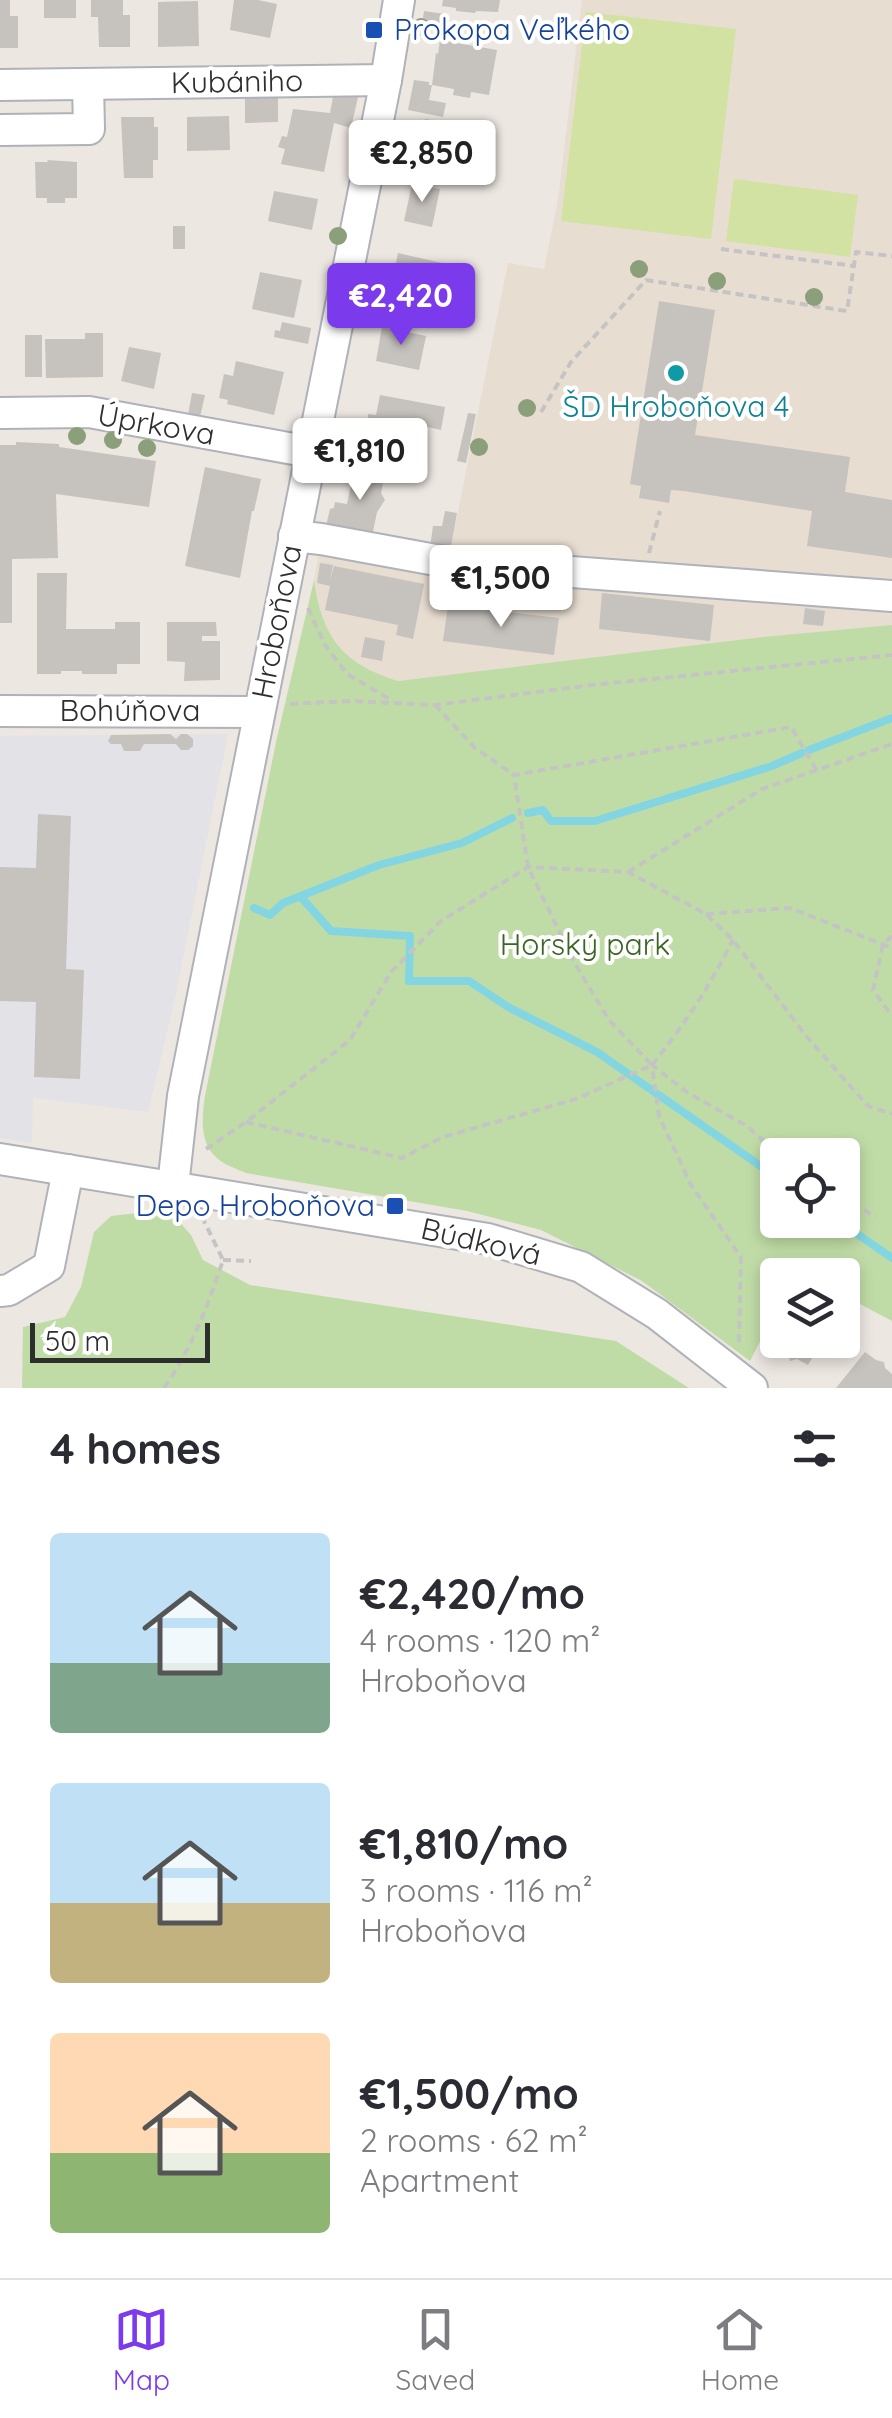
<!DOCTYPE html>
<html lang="en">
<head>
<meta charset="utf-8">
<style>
	:root { --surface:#fff; --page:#f7f7f7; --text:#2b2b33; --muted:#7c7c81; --line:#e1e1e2; --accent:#7c3aed }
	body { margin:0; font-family:Quicksand,sans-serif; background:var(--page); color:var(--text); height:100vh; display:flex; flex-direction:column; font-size:38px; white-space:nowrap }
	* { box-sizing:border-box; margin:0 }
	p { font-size:32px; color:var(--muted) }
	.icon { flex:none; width:55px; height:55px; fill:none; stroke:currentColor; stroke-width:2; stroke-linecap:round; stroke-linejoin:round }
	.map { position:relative; height:1388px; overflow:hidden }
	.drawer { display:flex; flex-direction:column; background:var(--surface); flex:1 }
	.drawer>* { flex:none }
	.controls { position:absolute; left:760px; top:1138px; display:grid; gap:20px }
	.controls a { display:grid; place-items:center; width:100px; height:100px; border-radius:10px; background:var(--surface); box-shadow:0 5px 15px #0003; font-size:50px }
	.scale { position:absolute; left:30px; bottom:25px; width:180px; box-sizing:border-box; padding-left:10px; border:5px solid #2e2e2e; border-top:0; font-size:28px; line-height:35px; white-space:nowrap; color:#2e2e2e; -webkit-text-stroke:8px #fff; paint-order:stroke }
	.price { position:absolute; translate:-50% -85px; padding:0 22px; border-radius:10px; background:#fff; color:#222; font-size:32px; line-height:65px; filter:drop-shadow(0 2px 5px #0008) }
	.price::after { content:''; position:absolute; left:50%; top:60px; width:30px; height:22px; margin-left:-15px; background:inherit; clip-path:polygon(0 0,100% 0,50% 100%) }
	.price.current { background:var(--accent); color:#fff }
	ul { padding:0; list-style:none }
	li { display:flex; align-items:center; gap:30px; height:250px; padding:0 50px }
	li span { display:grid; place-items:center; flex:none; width:280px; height:200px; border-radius:10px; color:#555 }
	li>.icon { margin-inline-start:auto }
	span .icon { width:120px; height:120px; fill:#fffc; stroke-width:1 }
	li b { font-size:42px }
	h2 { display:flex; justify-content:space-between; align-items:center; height:120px; padding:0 50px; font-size:42px }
	.dock { display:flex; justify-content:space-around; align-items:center; height:140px; border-top:2px solid var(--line); background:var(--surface); font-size:28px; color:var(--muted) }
	.dock a { display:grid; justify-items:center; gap:5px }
	.dock .current { color:var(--accent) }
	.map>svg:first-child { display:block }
	.industrial { fill:#e2e2e7 }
	.education { fill:#e8ddd1 }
	.green { fill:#c0dca6; fill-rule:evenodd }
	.pitch { fill:#d1e2a3 }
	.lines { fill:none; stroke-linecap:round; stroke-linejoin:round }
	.stream { stroke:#83d6e1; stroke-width:8 }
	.building { fill:#c6c2bd }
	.minor-casing { stroke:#afb2b8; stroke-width:34 }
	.path { stroke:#c4c4c4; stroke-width:4; stroke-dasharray:8 5; stroke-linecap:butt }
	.minor { stroke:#fff; stroke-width:30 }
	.tree { fill:#8b9f7a }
	.transit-dot { fill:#1a4fb4; stroke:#fff; stroke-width:4 }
	.culture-dot { fill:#0f9aa8; stroke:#fff; stroke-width:4 }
	.labels { text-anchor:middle; stroke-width:8; stroke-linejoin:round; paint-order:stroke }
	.transit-label { font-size:30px; fill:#164399; stroke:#fff; text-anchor:start }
	.street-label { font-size:30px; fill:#2e2e2e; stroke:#fff }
	.culture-label { font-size:30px; fill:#0d838f; stroke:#fff }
	.park-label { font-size:30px; fill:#3b6425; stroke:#fff }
</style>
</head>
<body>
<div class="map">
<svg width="892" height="1388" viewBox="0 0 892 1388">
	<rect width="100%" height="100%" fill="#ede7e2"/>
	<!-- industrial -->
	<polygon class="industrial" points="228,734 176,994 148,1112 33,1098 32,1143 0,1138 0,736"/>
	<!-- education -->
	<polygon class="education" points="582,0 892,0 892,631 397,681 371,672 353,662 340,650 324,628 316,603 314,581 321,539 450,551 508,263 544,269 558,200"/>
	<!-- green -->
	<g class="green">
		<path d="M 314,580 C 322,637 342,664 398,681 L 763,637 L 892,625 L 892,1321 L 843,1295 L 842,1275 L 804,1275 L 797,1272 L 795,1275 L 778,1275 L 777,1308 L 750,1361 L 642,1281 L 541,1230 L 467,1211 L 246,1173 C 237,1169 224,1165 217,1158 C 199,1143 202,1116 205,1096 L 276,742 ZM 778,1155 L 842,1155 L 842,1220 L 778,1220 Z"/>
		<polygon points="146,1212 177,1219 191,1235 203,1260 250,1285 616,1341 689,1388 22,1388 23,1327 65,1317 81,1287 94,1232 111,1216"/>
	</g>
	<!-- pitch -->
	<g class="pitch">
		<polygon points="586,12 736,29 711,239 561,221"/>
		<polygon points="734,179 858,195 850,257 726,241"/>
	</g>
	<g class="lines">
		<!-- stream -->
		<g class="stream">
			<polyline points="809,750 892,718"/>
			<polyline points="528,813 543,810 551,821 595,821 772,766 802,753"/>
			<polyline points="301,897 331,931 410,936 409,981 469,981 508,1007 597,1052 778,1178"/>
			<polyline points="254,908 270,915 283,903 379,865 462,843 512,818"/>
			<polyline points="837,1220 892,1258"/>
		</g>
	</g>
	<!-- building -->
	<g class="building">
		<polygon points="0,0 10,0 10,16 18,16 18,48 0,48"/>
		<rect x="44" y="0" width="32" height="18"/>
		<polygon points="91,0 123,0 123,15 130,15 130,47 99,47 98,17 91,17"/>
		<polygon points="234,0 258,0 277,4 270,38 230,30"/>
		<polygon points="443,0 500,0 498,12 476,11 475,13 456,11 456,8 442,6"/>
		<polygon points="198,1 199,46 158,47 158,2"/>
		<polygon points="424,11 445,14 443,27 422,25"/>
		<polygon points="440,40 497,50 489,95 471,92 470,98 453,95 454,89 432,85 436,53 438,54"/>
		<polygon points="414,80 429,82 429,85 432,85 429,100 446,103 443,117 408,110"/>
		<polygon points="278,97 278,122 245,123 245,98"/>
		<polygon points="333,97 358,97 351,128 334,123 324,172 281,164 285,149 278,147 282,136 287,137 293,109 330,113"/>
		<polygon points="229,116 230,150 187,151 187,117"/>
		<polygon points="121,117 154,117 154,127 158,127 158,160 153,160 153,178 124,178"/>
		<polygon points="425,119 452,124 453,120 469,122 460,165 422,157 424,147 420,146"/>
		<polygon points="47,160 77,162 77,198 65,198 65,203 47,203 47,198 36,198 35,162 48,162"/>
		<polygon points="412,184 440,189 432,227 404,221"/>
		<polygon points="274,191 318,199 312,230 268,221"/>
		<rect x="173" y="226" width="12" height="23"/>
		<polygon points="398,253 442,263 436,296 391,287"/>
		<polygon points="260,272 302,280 294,318 252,309"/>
		<polygon points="659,301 715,310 695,435 850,457 845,492 892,500 892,558 807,546 812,511 684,491 671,490 669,503 639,498 641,486 630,484"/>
		<polygon points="282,322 311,328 308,344 274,337 275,330 280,331"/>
		<polygon points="382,327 426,336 419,370 376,361"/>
		<polygon points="85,333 103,333 103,377 46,378 45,339 85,339"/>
		<rect x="25" y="335" width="17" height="42"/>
		<polygon points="129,347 161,353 154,389 121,381"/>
		<polygon points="236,361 284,372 274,415 227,404 228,400 219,398 224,374 233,376"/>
		<polygon points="192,393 205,395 200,417 188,415"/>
		<polygon points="380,395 445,407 441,430 423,426 422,430 407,427 408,423 397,421 392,447 360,441 364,419 368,419 368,414 376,415"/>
		<polygon points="468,413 476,414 466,463 457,461"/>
		<polygon points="16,442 59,444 59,447 156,461 149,507 56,494 58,558 12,559 12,623 0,623 0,445 16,445"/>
		<polygon points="355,466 385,472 381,493 385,500 377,512 372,536 326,526 330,509 334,508 335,502 347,504"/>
		<polygon points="205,467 261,479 254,511 252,511 240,578 185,566"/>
		<polygon points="445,511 457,513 450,552 430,548 433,526 442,526"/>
		<polygon points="320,563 333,565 330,580 334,566 424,584 413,639 396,635 398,625 325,610 330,586 317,583"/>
		<polygon points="37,573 67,573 66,629 115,629 115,622 140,622 140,664 117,664 117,674 82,674 82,671 61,671 61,674 37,674"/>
		<polygon points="602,593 714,605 710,641 599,629"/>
		<polygon points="448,605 559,618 554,655 443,641"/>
		<polygon points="805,608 825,611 823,626 803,624"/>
		<polygon points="167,622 216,622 217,636 202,636 202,641 220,641 220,680 184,681 185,662 167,661"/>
		<polygon points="365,637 385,641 382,661 361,657"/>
		<polygon points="170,734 176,739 181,734 187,734 193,739 193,746 188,750 181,750 176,744 144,744 140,751 124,751 121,744 111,744 108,741 111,735"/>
		<polygon points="38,814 71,816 66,969 84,970 80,1079 34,1077 36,1002 0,1001 0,867 36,868"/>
		<polygon points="777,1340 822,1340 825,1350 815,1353 808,1365 797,1359 790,1361 788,1355 774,1347"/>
		<polygon points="865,1352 876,1360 884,1362 885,1368 892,1374 892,1388 836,1388"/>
	</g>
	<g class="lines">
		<defs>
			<g id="minor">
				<polyline points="0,85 386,80"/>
				<polyline points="0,130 89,129 88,84"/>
				<polyline points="0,413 89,412 310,452"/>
				<polyline points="294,536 321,539 452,563 892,596"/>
				<polyline points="0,711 259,712"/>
				<polyline points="0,1159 488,1239 581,1267 657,1314 752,1388"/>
				<polyline points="173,1186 183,1096 386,80 399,0"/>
				<polyline points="0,1291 9,1290 49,1266 68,1170"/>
			</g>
		</defs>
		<!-- minor casing -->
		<use href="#minor" class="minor-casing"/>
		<!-- path -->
		<g class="path">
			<polyline points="721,249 854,266"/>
			<polyline points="541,412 571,362 646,280 847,311 856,252 892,256"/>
			<polyline points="649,553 660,511"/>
			<polyline points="308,608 325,645 347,674 393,701"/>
			<polyline points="290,704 351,701 435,705 592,685 892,655"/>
			<polyline points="435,705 475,748 514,775 791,727 817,771"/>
			<polyline points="628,872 762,789 892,744"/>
			<polyline points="706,914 790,908 892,948"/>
			<polyline points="892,936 883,944 873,990 892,1016"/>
			<path d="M 652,1065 C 684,1025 710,986 733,940"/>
			<polyline points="246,1122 402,1158 443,1137 576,1099 652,1065 609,1020 574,962 528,867 514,775"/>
			<polyline points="206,1149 246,1122 350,1040 391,972 441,921 528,867 628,872 706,914 733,940 807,1037 868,1106 892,1114"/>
			<polyline points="842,1196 876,1217"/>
			<polyline points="223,1260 251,1261"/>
			<polyline points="739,1342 741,1257 691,1185 659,1116 652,1065 688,1093 747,1126 779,1155"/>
			<path d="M 164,1388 C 192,1348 208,1305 223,1260 L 204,1221"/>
		</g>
		<!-- minor -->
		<use href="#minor" class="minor"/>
	</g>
	<!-- trees -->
	<g class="tree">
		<circle cx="421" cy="27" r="9"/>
		<circle cx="338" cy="236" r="9"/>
		<circle cx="639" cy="269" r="9"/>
		<circle cx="717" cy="281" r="9"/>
		<circle cx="814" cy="297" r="9"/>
		<circle cx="527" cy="408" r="9"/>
		<circle cx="77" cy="436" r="9"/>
		<circle cx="113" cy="440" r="9"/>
		<circle cx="479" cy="447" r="9"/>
		<circle cx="147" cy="448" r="9"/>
	</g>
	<!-- markers -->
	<g class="transit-dot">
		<rect x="364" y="20" width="20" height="20" rx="5"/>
		<rect x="385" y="1196" width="20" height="20" rx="5"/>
	</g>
	<circle class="culture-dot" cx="676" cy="373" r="10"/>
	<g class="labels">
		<!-- transit labels -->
		<g class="transit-label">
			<text x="394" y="40">Prokopa Veľkého</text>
			<text x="375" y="1216" text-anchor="end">Depo Hroboňova</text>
		</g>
		<!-- street labels -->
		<g class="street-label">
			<text transform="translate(237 82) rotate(-1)" y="10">Kubániho</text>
			<text transform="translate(156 425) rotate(10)" y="10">Úprkova</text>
			<text transform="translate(277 622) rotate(-79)" y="10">Hroboňova</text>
			<text x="130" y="721">Bohúňova</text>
			<text transform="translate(481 1242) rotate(13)" y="10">Búdková</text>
		</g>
		<!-- culture labels -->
		<g class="culture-label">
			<text x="676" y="417">ŠD Hroboňova 4</text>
		</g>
		<!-- park labels -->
		<g class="park-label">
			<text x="585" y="955">Horský park</text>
		</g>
	</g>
</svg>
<div class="controls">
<a><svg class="icon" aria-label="locate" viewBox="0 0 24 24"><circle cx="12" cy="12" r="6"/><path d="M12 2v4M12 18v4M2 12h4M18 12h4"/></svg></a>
<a><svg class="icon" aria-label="layers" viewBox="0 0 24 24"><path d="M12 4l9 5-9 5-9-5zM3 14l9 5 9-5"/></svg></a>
</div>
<div class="scale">50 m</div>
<b class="price" style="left:422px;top:205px">€2,850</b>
<b class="price current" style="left:401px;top:348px">€2,420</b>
<b class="price" style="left:360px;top:503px">€1,810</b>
<b class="price" style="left:501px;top:630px">€1,500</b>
</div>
<section class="drawer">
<h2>4 homes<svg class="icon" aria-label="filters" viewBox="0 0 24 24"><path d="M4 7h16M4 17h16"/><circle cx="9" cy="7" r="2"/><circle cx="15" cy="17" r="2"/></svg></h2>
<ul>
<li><span style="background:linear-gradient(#bfe0f5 65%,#7fa58c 0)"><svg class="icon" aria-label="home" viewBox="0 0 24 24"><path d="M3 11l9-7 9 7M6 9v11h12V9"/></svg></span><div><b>€2,420/mo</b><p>4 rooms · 120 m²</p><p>Hroboňova</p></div></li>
<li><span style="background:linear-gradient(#bfe0f5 60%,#c2b280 0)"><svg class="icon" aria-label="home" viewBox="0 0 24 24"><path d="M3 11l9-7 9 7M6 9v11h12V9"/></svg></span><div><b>€1,810/mo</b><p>3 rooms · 116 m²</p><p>Hroboňova</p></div></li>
<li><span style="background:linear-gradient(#ffd9b3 60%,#8fb573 0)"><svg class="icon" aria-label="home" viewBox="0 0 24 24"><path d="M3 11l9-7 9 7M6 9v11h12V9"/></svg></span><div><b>€1,500/mo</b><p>2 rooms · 62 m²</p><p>Apartment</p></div></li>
</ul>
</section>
<nav class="dock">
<a class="current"><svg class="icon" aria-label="map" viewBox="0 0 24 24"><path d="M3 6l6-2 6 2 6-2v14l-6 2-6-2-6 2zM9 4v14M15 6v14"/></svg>Map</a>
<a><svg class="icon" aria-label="saved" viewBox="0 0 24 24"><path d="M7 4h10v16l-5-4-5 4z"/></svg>Saved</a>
<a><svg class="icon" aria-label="home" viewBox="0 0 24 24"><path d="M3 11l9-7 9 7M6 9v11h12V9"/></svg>Home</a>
</nav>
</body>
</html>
